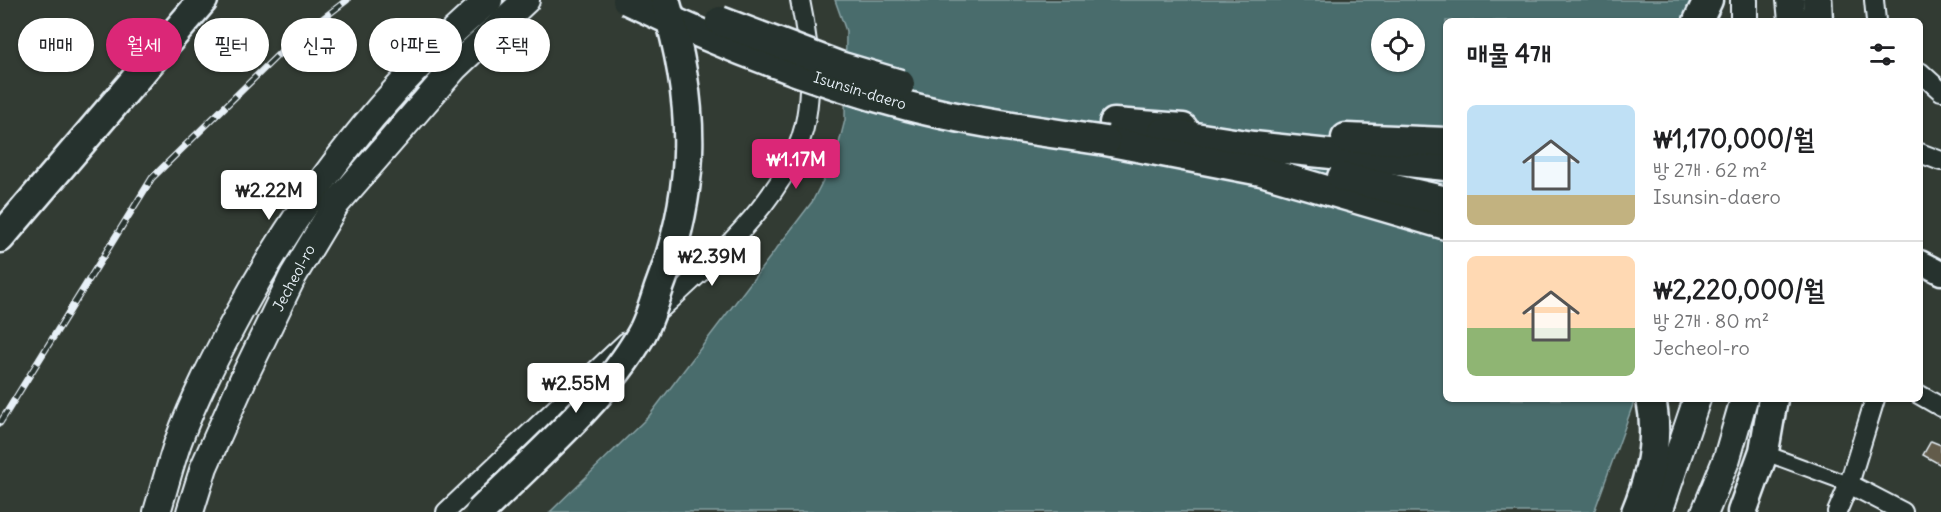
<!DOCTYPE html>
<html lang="ko">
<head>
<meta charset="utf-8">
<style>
	:root { --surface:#fff; --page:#f6f6f6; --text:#202124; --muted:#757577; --line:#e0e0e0; --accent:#db2777 }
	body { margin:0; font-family:Delius,"Poor Story",sans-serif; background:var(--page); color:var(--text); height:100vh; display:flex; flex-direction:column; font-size:22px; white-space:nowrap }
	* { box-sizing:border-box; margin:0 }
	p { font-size:20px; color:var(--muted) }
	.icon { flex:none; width:33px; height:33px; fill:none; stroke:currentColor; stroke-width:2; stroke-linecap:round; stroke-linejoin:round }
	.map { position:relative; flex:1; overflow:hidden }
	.drawer { position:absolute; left:1443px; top:18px; width:480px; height:384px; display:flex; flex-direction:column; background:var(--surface); border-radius:9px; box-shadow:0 2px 4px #0004 }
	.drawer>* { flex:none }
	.top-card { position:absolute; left:18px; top:18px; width:570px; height:54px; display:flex; gap:12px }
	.tools { position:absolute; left:1371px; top:18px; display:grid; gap:12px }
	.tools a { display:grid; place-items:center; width:54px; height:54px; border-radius:50%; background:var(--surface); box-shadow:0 2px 4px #0004; font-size:30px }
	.price { position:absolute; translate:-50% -51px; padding:0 14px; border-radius:6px; background:#fff; color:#222; font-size:20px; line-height:39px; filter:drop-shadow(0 2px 3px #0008) }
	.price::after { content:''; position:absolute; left:50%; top:36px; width:18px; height:14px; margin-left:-9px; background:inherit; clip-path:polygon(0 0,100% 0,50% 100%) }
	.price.on { background:var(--accent); color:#fff }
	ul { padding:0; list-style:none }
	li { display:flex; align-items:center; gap:18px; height:150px; padding:0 24px }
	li+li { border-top:2px solid var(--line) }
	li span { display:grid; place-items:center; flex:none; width:168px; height:120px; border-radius:9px; color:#555 }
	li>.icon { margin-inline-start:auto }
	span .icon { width:72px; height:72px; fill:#fffc; stroke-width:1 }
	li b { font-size:26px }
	h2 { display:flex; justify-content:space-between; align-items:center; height:72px; padding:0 24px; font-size:26px }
	.tag { padding:0 21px; border-radius:27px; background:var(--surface); box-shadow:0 2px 4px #0004; font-size:21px; line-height:54px }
	.tag.on { background:var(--accent); color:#fff }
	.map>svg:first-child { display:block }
	.water { fill:#486c6c; stroke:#88a1a4; stroke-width:1.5; fill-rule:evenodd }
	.building { fill:#635c4c; stroke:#e8f1f8; stroke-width:1.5 }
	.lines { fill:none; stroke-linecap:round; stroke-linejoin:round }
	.pedestrian-casing { stroke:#e8f1f8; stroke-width:18 }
	.minor-casing { stroke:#e8f1f8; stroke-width:22 }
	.tertiary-casing { stroke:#e8f1f8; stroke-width:27 }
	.secondary-casing { stroke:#e8f1f8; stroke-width:30 }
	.trunk-casing { stroke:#e8f1f8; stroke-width:33 }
	.pedestrian { stroke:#26332d; stroke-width:14 }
	.minor { stroke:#26332d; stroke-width:18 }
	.tertiary { stroke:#26332d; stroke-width:22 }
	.secondary { stroke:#26332d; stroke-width:26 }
	.trunk { stroke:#26332d; stroke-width:28 }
	.rail-casing { stroke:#e8f1f8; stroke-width:7 }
	.rail { stroke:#26332d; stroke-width:4.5; stroke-dasharray:14; stroke-linecap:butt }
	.trunk-bridge-casing { stroke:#e8f1f8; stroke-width:33; stroke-linecap:butt }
	.trunk-bridge { stroke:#26332d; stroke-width:28 }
	.labels { text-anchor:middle; stroke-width:5; stroke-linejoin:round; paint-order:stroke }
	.street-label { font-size:15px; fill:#e8f1f8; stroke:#26332d }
</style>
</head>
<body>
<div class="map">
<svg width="1941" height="512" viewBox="0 0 1941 512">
	<rect width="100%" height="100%" fill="#323b33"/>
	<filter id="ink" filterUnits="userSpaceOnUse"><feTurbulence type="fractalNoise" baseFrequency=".0167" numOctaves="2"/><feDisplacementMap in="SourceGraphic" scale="12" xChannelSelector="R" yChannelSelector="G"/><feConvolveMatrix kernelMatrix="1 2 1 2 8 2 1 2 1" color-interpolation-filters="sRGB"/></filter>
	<g filter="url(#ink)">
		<!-- water -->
		<path class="water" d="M 835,0 L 1690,0 L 1692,21 L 1446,21 L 1446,399 L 1635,399 L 1594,512 L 550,512 L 649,416 L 812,202 L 836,155 L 845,120 L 846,31 ZM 1382,28 L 1414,28 L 1414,62 L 1382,62 Z"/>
		<!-- building -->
		<polygon class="building" points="1931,441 1941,445 1941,465 1923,455"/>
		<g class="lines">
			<defs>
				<polyline id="pedestrian" points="1773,456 1849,484"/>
				<g id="minor">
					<polyline points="1874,0 1876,21"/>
					<polyline points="1920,72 1941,91"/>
					<polyline points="1920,153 1941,161"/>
					<path d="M 652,317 C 705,268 794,193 806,118 C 813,79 808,38 800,0"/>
					<polyline points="1920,395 1941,407"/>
					<polyline points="1849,484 1903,512"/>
					<polyline points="446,512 626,342"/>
					<polyline points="1837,512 1849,484 1875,399"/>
				</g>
				<polyline id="tertiary" points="1920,262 1941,273"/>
				<g id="secondary">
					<polyline points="1744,0 1744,21"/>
					<polyline points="1790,0 1792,21"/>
					<path d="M 157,512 C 164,489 170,465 178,442 C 194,398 216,356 238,315 C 303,195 385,88 489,0"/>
					<polyline points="190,512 204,467 245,375 293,276 336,204 455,67 526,0"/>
					<polyline points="1659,512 1697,399"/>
					<polyline points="1705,512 1727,458 1744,399"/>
				</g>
				<g id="trunk">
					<polyline points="1817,0 1818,21"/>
					<polyline points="1698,21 1708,0"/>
					<polyline points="1114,123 1183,128"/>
					<polyline points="1163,132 1253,146 1446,166"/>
					<polyline points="1346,138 1446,142"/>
					<polyline points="1106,141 1261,171 1446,225"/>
					<polyline points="1342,177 1446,201"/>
					<polyline points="0,238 203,0"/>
					<path d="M 1636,512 C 1651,476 1659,437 1651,399"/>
					<polyline points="1742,512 1764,451 1773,399"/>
				</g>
			</defs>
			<!-- pedestrian casing -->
			<use href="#pedestrian" class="pedestrian-casing"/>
			<!-- minor casing -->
			<use href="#minor" class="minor-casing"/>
			<!-- tertiary casing -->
			<use href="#tertiary" class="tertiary-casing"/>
			<!-- secondary casing -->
			<use href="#secondary" class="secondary-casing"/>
			<!-- trunk casing -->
			<use href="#trunk" class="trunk-casing"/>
			<!-- pedestrian -->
			<use href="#pedestrian" class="pedestrian"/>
			<!-- minor -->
			<use href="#minor" class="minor"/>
			<!-- tertiary -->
			<use href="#tertiary" class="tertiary"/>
			<!-- secondary -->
			<use href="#secondary" class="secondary"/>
			<!-- trunk -->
			<use href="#trunk" class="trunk"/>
			<defs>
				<polyline id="rail" points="0,423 152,178 286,47 347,0"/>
			</defs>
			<!-- rail casing -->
			<use href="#rail" class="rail-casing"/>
			<!-- rail -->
			<use href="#rail" class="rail"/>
			<defs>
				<g id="trunk-bridge">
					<path d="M 627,0 C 717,43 811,81 908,106 C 973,123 1040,131 1106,141"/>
					<polyline points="720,21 839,66 900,84"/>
					<path d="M 480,512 C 534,458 603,401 641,335 C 649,321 654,303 659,288 C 698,187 696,103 665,0"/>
				</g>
			</defs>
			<!-- trunk-bridge casing -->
			<use href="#trunk-bridge" class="trunk-bridge-casing"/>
			<!-- trunk-bridge -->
			<use href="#trunk-bridge" class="trunk-bridge"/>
		</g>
	</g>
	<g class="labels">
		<!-- street labels -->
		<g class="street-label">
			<text transform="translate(860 91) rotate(17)" y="5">Isunsin-daero</text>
			<text transform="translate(294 278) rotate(-62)" y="5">Jecheol-ro</text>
		</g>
	</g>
</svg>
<div class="tools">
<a><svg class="icon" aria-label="locate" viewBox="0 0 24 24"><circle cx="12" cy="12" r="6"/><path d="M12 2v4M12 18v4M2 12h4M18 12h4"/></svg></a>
</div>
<b class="price on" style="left:796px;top:190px">₩1.17M</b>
<b class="price" style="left:269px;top:221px">₩2.22M</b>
<b class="price" style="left:712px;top:287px">₩2.39M</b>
<b class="price" style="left:576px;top:414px">₩2.55M</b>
<div class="top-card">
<a class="tag">매매</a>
<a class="tag on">월세</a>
<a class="tag">필터</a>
<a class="tag">신규</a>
<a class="tag">아파트</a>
<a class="tag">주택</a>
</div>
<section class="drawer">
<h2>매물 4개<svg class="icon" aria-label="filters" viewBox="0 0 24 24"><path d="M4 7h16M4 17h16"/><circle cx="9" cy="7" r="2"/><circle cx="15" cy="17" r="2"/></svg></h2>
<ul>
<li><span style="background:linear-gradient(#bfe0f5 75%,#c2b280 0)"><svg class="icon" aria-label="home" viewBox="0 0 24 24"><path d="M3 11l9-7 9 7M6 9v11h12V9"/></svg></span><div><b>₩1,170,000/월</b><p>방 2개 · 62 m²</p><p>Isunsin-daero</p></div></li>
<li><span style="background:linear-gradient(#ffd9b3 60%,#8fb573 0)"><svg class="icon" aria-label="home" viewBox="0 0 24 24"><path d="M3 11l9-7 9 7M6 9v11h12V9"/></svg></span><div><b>₩2,220,000/월</b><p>방 2개 · 80 m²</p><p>Jecheol-ro</p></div></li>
</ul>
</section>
</div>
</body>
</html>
